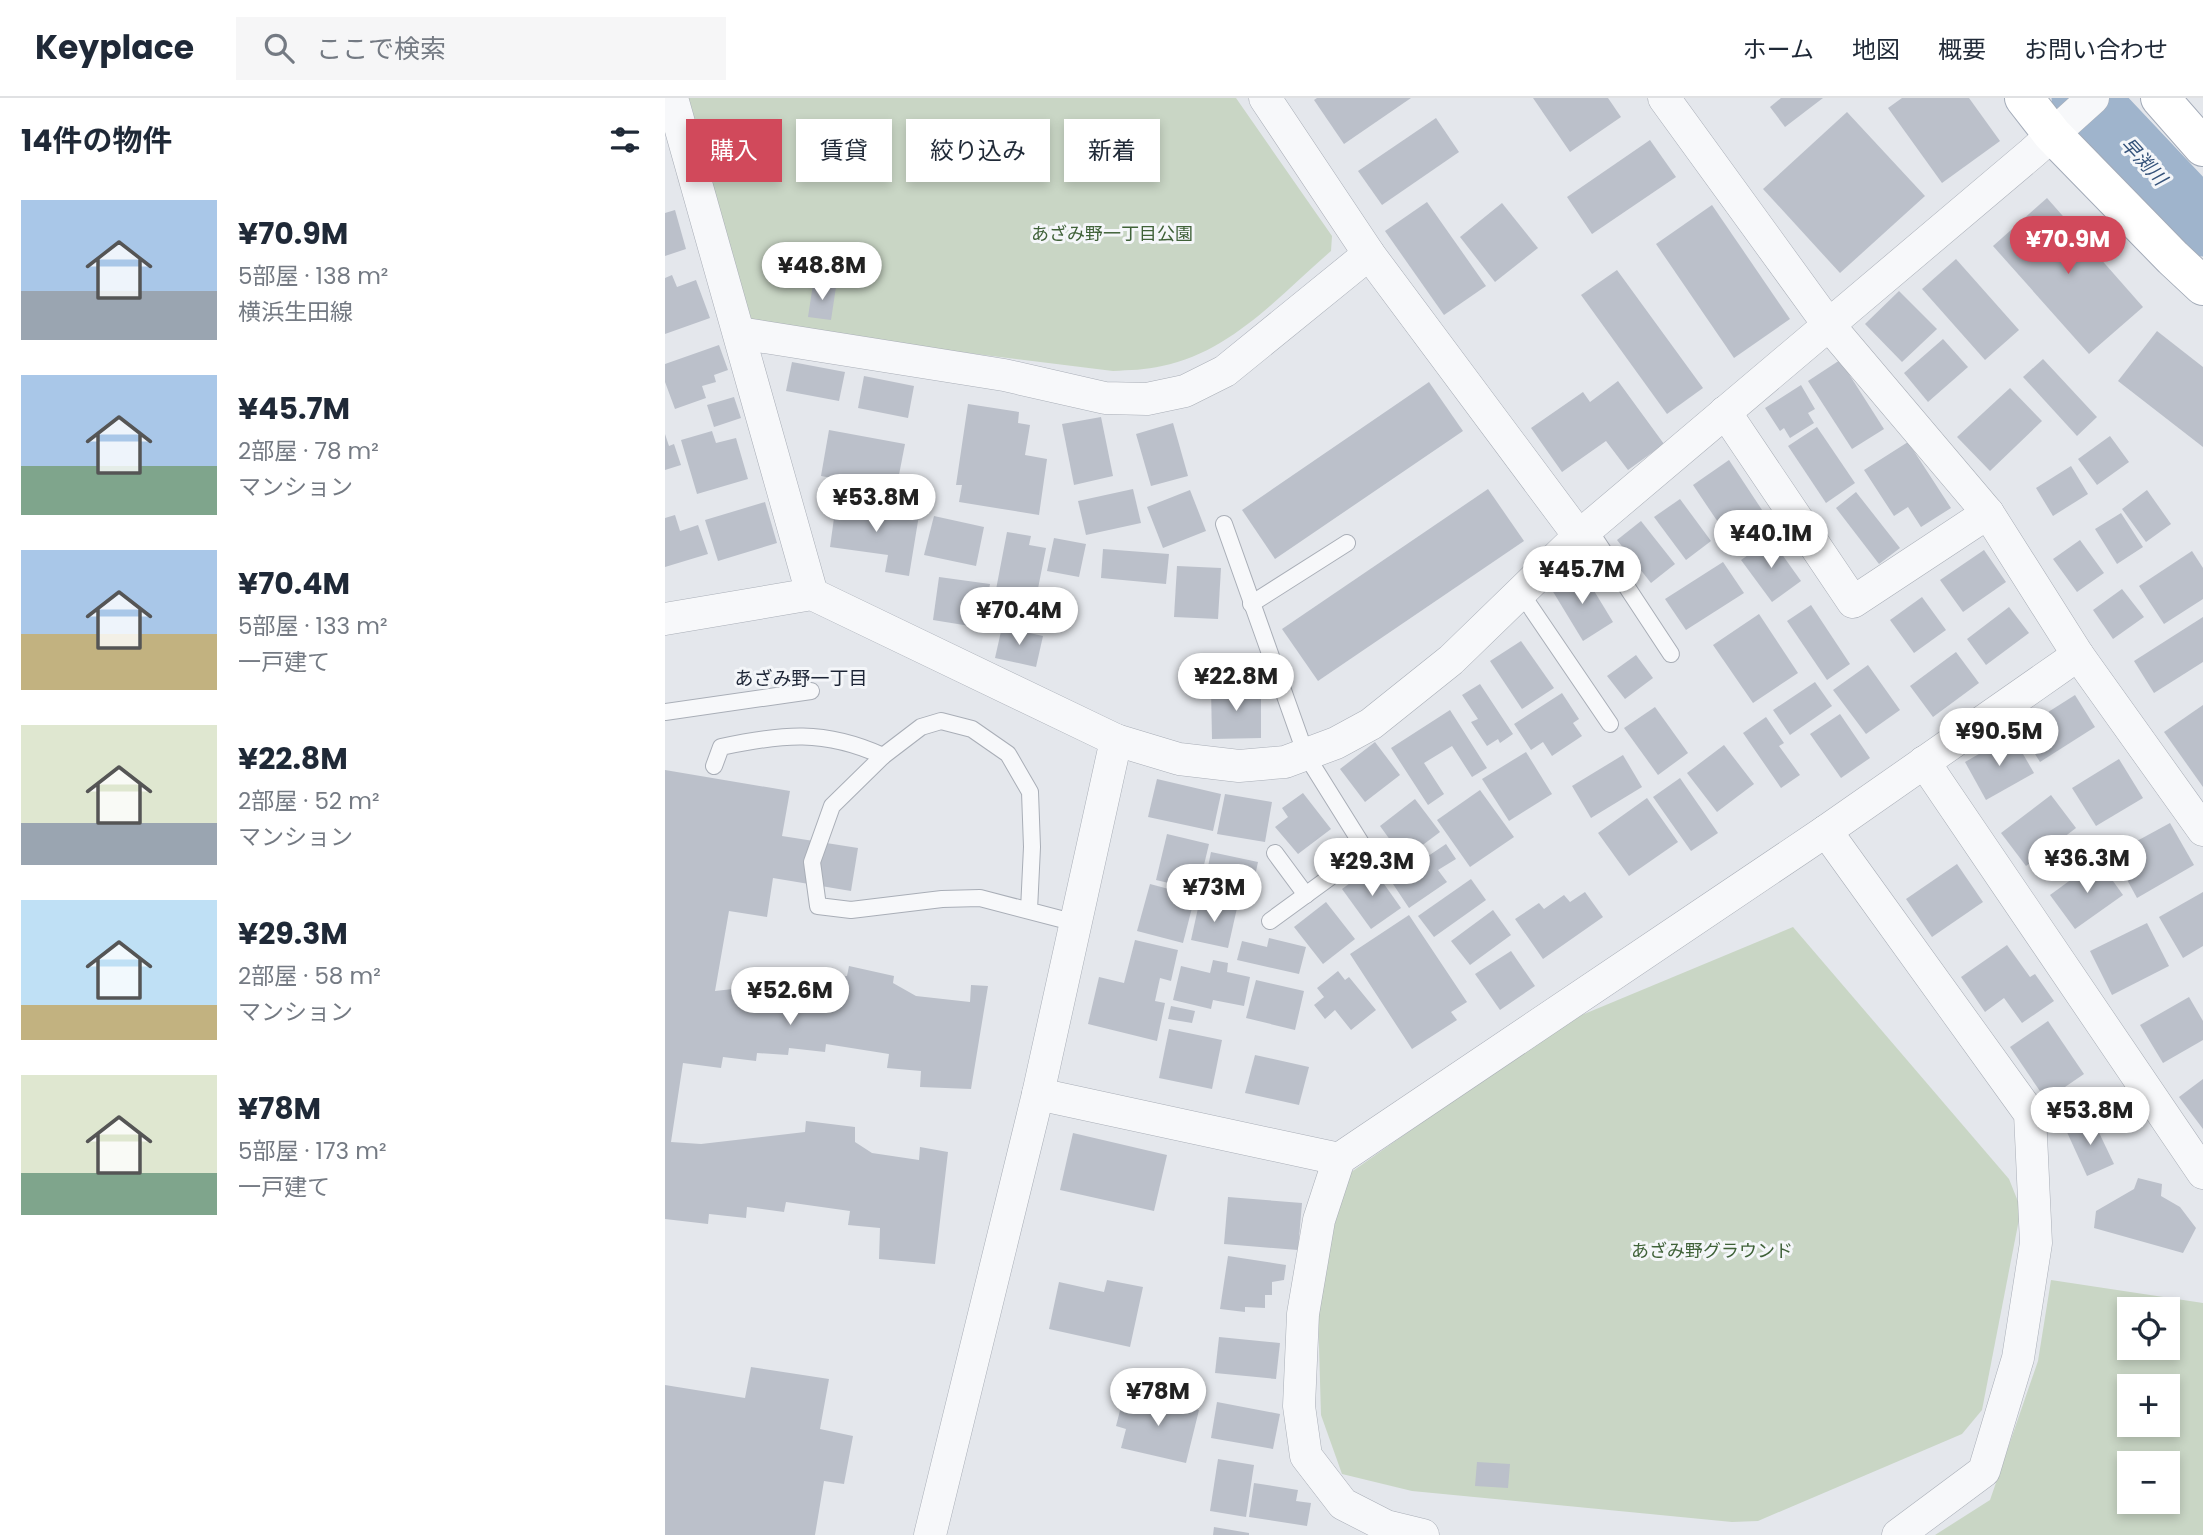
<!DOCTYPE html>
<html lang="ja">
<head>
<meta charset="utf-8">
<style>
	:root { --surface:#fff; --page:#f6f6f7; --text:#1f2937; --muted:#747a83; --line:#e0e1e3; --accent:#d1495b }
	body { margin:0; font-family:Poppins,"Noto Sans JP",sans-serif; background:var(--page); color:var(--text); height:100vh; display:flex; flex-direction:column; font-size:26px; white-space:nowrap }
	* { box-sizing:border-box; margin:0 }
	p { font-size:23px; color:var(--muted) }
	.icon { flex:none; width:38px; height:38px; fill:none; stroke:currentColor; stroke-width:2; stroke-linecap:round; stroke-linejoin:round }
	.map { position:relative; flex:1; overflow:hidden }
	.details { display:flex; flex-direction:column; background:var(--surface); width:665px }
	.details>* { flex:none }
	.guide { position:absolute; left:21px; top:21px; width:665px; height:63px; display:flex; gap:14px }
	.tools { position:absolute; left:1452px; top:1199px; display:grid; gap:14px }
	.tools a { display:grid; place-items:center; width:63px; height:63px; border-radius:0px; background:var(--surface); box-shadow:0 4px 10px #0003; font-size:35px }
	.price { position:absolute; translate:-50% -60px; padding:0 16px; border-radius:24px; background:#fff; color:#222; font-size:23px; line-height:46px; filter:drop-shadow(0 2px 4px #0008) }
	.price::after { content:''; position:absolute; left:50%; top:42px; width:21px; height:16px; margin-left:-10px; background:inherit; clip-path:polygon(0 0,100% 0,50% 100%) }
	.price.active { background:var(--accent); color:#fff }
	ul { padding:0; list-style:none }
	li { display:flex; align-items:center; gap:21px; height:175px; padding:0 21px }
	li span { display:grid; place-items:center; flex:none; width:196px; height:140px; border-radius:0px; color:#555 }
	li>.icon { margin-inline-start:auto }
	span .icon { width:84px; height:84px; fill:#fffc; stroke-width:1 }
	li b { font-size:30px }
	h2 { display:flex; justify-content:space-between; align-items:center; height:84px; padding:0 21px; font-size:30px }
	.tag { padding:0 24px; border-radius:0px; background:var(--surface); box-shadow:0 4px 10px #0003; font-size:24px; line-height:63px }
	.tag.active { background:var(--accent); color:#fff }
	header { display:flex; align-items:center; gap:42px; box-sizing:border-box; height:98px; padding:0 35px; background:var(--surface); border-bottom:2px solid var(--line) }
	header strong { font-size:33px }
	nav { display:flex; gap:38px; margin-inline-start:auto; font-size:24px }
	.search { width:490px; height:63px; background:var(--page); display:flex; align-items:center; gap:18px; box-sizing:border-box; padding:0 24px; border-radius:0px; color:var(--muted); font-size:26px }
	main { display:flex; flex:1; min-height:0 }
	.map>svg:first-child { display:block }
	.green { fill:#c9d6c5; fill-rule:evenodd }
	.lines { fill:none; stroke-linecap:round; stroke-linejoin:round }
	.river { stroke:#9fb4cc; stroke-width:65 }
	.building { fill:#bbc0ca }
	.service-casing { stroke:#a9aeb7; stroke-width:18 }
	.minor-casing { stroke:#a9aeb7; stroke-width:33 }
	.primary-casing { stroke:#a3abb8; stroke-width:40 }
	.service { stroke:#f7f8fa; stroke-width:16 }
	.minor { stroke:#f7f8fa; stroke-width:32 }
	.primary { stroke:#fff; stroke-width:38 }
	.labels { text-anchor:middle; stroke-width:6; stroke-linejoin:round; paint-order:stroke }
	.park-label { font-size:18px; fill:#3f6138; stroke:#f4f6f9 }
	.water-label { font-size:19px; font-style:italic; fill:#34527a; stroke:#f4f6f9 }
	.neighbourhood-label { font-size:19px; fill:#1d2536; stroke:#f4f6f9 }
</style>
</head>
<body>
<header>
<strong>Keyplace</strong>
<div class="search"><svg class="icon" aria-label="search" viewBox="0 0 24 24"><circle cx="10" cy="10" r="6"/><path d="M15 15l6 6"/></svg>ここで検索</div>
<nav><a>ホーム</a><a>地図</a><a>概要</a><a>お問い合わせ</a></nav>
</header>
<main>
<section class="details">
<h2>14件の物件<svg class="icon" aria-label="filters" viewBox="0 0 24 24"><path d="M4 7h16M4 17h16"/><circle cx="9" cy="7" r="2"/><circle cx="15" cy="17" r="2"/></svg></h2>
<ul>
<li><span style="background:linear-gradient(#a9c7e8 65%,#9aa5b1 0)"><svg class="icon" aria-label="home" viewBox="0 0 24 24"><path d="M3 11l9-7 9 7M6 9v11h12V9"/></svg></span><div><b>¥70.9M</b><p>5部屋 · 138 m²</p><p>横浜生田線</p></div></li>
<li><span style="background:linear-gradient(#a9c7e8 65%,#7fa58c 0)"><svg class="icon" aria-label="home" viewBox="0 0 24 24"><path d="M3 11l9-7 9 7M6 9v11h12V9"/></svg></span><div><b>¥45.7M</b><p>2部屋 · 78 m²</p><p>マンション</p></div></li>
<li><span style="background:linear-gradient(#a9c7e8 60%,#c2b280 0)"><svg class="icon" aria-label="home" viewBox="0 0 24 24"><path d="M3 11l9-7 9 7M6 9v11h12V9"/></svg></span><div><b>¥70.4M</b><p>5部屋 · 133 m²</p><p>一戸建て</p></div></li>
<li><span style="background:linear-gradient(#dfe7d0 70%,#9aa5b1 0)"><svg class="icon" aria-label="home" viewBox="0 0 24 24"><path d="M3 11l9-7 9 7M6 9v11h12V9"/></svg></span><div><b>¥22.8M</b><p>2部屋 · 52 m²</p><p>マンション</p></div></li>
<li><span style="background:linear-gradient(#bfe0f5 75%,#c2b280 0)"><svg class="icon" aria-label="home" viewBox="0 0 24 24"><path d="M3 11l9-7 9 7M6 9v11h12V9"/></svg></span><div><b>¥29.3M</b><p>2部屋 · 58 m²</p><p>マンション</p></div></li>
<li><span style="background:linear-gradient(#dfe7d0 70%,#7fa58c 0)"><svg class="icon" aria-label="home" viewBox="0 0 24 24"><path d="M3 11l9-7 9 7M6 9v11h12V9"/></svg></span><div><b>¥78M</b><p>5部屋 · 173 m²</p><p>一戸建て</p></div></li>
</ul>
</section>
<div class="map">
<svg width="1538" height="1437" viewBox="0 0 1538 1437">
	<rect width="100%" height="100%" fill="#e4e7ec"/>
	<!-- green -->
	<g class="green">
		<path d="M 22,0 L 571,0 L 667,138 L 666,153 C 615,197 566,254 497,268 C 481,272 464,272 448,273 L 84,228 Z"/>
		<polygon points="1128,829 1344,1081 1356,1111 1317,1312 1297,1336 1093,1423 1067,1424 747,1393 677,1376 656,1317 653,1215 667,1127 682,1077 900,924"/>
		<path d="M 1386,1182 L 1538,1205 L 1538,1437 L 1270,1437 L 1325,1402 L 1373,1263 ZM 1465,1211 L 1503,1211 L 1503,1250 L 1465,1250 ZM 1465,1288 L 1503,1288 L 1503,1326 L 1465,1326 ZM 1465,1365 L 1503,1365 L 1503,1404 L 1465,1404 Z"/>
	</g>
	<g class="lines">
		<!-- river -->
		<polyline class="river" points="1419,0 1538,126"/>
	</g>
	<!-- building -->
	<g class="building">
		<polygon points="652,0 746,0 679,46 649,2"/>
		<polygon points="868,0 943,0 956,19 905,54"/>
		<polygon points="1116,0 1158,0 1120,29 1105,9"/>
		<polygon points="1237,0 1304,0 1335,43 1277,85 1223,10"/>
		<polygon points="1182,14 1260,98 1175,175 1098,91"/>
		<polygon points="771,20 794,54 717,107 693,73"/>
		<polygon points="985,42 1011,79 927,136 902,99"/>
		<polygon points="1382,100 1478,209 1424,256 1328,148"/>
		<polygon points="762,104 821,188 779,217 720,133"/>
		<polygon points="837,105 873,150 830,184 795,139"/>
		<polygon points="1047,107 1125,221 1069,260 991,146"/>
		<polygon points="10,112 21,151 0,158 0,115"/>
		<polygon points="1291,161 1354,232 1320,262 1257,191"/>
		<polygon points="952,172 1038,290 1002,316 916,197"/>
		<polygon points="7,177 12,189 31,182 45,220 0,236 0,180"/>
		<polygon points="148,186 171,189 166,222 143,219"/>
		<polygon points="1234,193 1272,231 1237,264 1200,226"/>
		<polygon points="1492,233 1538,269 1538,349 1453,283"/>
		<polygon points="1278,241 1303,269 1263,304 1239,275"/>
		<polygon points="54,247 63,272 49,277 51,284 37,288 41,300 10,311 0,284 0,266"/>
		<polygon points="1378,261 1432,319 1412,338 1358,279"/>
		<polygon points="1175,262 1219,331 1187,351 1143,283"/>
		<polygon points="127,264 180,274 174,303 121,293"/>
		<polygon points="199,278 249,288 243,320 193,310"/>
		<polygon points="953,283 999,346 963,372 941,343 897,374 866,330 918,294 925,304"/>
		<polygon points="764,284 798,333 610,461 577,412"/>
		<polygon points="1136,287 1150,311 1143,315 1149,325 1125,340 1119,330 1115,333 1100,310"/>
		<polygon points="1345,290 1377,323 1325,373 1292,339"/>
		<polygon points="69,299 76,320 49,329 42,307"/>
		<polygon points="303,306 354,314 353,325 365,327 360,357 382,361 374,417 294,404 297,387 291,387"/>
		<polygon points="436,319 448,378 409,387 397,326"/>
		<polygon points="508,325 523,378 486,388 471,336"/>
		<polygon points="1152,329 1190,385 1161,405 1123,348"/>
		<polygon points="164,332 240,346 231,392 156,378"/>
		<polygon points="47,333 51,345 71,340 83,381 32,396 16,342"/>
		<polygon points="0,336 4,348 9,346 16,367 0,372"/>
		<polygon points="1445,338 1464,364 1432,387 1413,361"/>
		<polygon points="1243,344 1286,410 1256,429 1243,409 1229,418 1199,372"/>
		<polygon points="1064,362 1099,415 1063,439 1028,387"/>
		<polygon points="1406,368 1423,396 1388,418 1371,390"/>
		<polygon points="468,391 476,425 421,437 413,403"/>
		<polygon points="823,391 859,443 653,583 617,531"/>
		<polygon points="525,392 541,433 498,450 482,409"/>
		<polygon points="1482,392 1506,426 1481,444 1457,411"/>
		<polygon points="1191,394 1235,450 1214,466 1171,410"/>
		<polygon points="1015,401 1046,443 1021,462 989,419"/>
		<polygon points="167,403 254,417 244,478 220,474 223,457 165,449 169,420 164,420"/>
		<polygon points="100,404 112,445 53,463 40,422"/>
		<polygon points="1456,415 1478,449 1452,466 1430,431"/>
		<polygon points="10,417 15,433 33,427 43,456 0,469 0,420"/>
		<polygon points="269,418 319,429 311,468 259,457"/>
		<polygon points="976,423 1010,466 986,485 952,442"/>
		<polygon points="342,434 366,438 364,447 381,450 365,531 336,525 340,504 329,502"/>
		<polygon points="389,440 421,446 414,479 382,473"/>
		<polygon points="1106,441 1136,483 1107,504 1076,462"/>
		<polygon points="1415,442 1439,475 1412,494 1388,461"/>
		<polygon points="438,451 504,456 501,486 436,480"/>
		<polygon points="1319,452 1341,484 1298,514 1275,482"/>
		<polygon points="1527,453 1538,470 1538,501 1499,526 1474,488"/>
		<polygon points="1058,464 1079,495 1021,532 1000,501"/>
		<polygon points="512,468 556,470 553,521 509,519"/>
		<polygon points="917,473 948,524 918,543 887,492"/>
		<polygon points="274,479 325,486 317,530 268,522"/>
		<polygon points="1457,491 1479,519 1448,541 1428,512"/>
		<polygon points="1257,499 1281,532 1249,555 1225,522"/>
		<polygon points="1146,507 1185,566 1162,582 1122,523"/>
		<polygon points="1344,509 1364,535 1321,567 1302,541"/>
		<polygon points="1094,516 1133,575 1088,605 1048,547"/>
		<polygon points="1538,519 1538,564 1489,595 1469,563"/>
		<polygon points="337,529 378,538 371,569 330,560"/>
		<polygon points="856,543 889,590 857,611 825,563"/>
		<polygon points="1291,554 1314,585 1268,619 1245,588"/>
		<polygon points="971,557 988,580 960,601 942,578"/>
		<polygon points="1203,567 1235,612 1201,636 1168,592"/>
		<polygon points="1150,584 1167,608 1125,637 1108,612"/>
		<polygon points="815,586 848,636 835,645 833,641 822,648 806,624 813,621 797,597"/>
		<polygon points="596,589 596,640 547,641 546,590"/>
		<polygon points="897,595 914,621 908,625 917,638 887,658 878,644 866,652 849,626"/>
		<polygon points="1410,597 1430,629 1375,664 1355,632"/>
		<polygon points="1538,607 1538,689 1499,634"/>
		<polygon points="990,609 1023,655 993,677 959,630"/>
		<polygon points="785,612 822,670 807,679 787,648 759,665 779,696 763,707 726,650"/>
		<polygon points="1175,616 1205,660 1176,680 1145,636"/>
		<polygon points="1101,619 1119,645 1114,648 1135,677 1116,690 1078,635"/>
		<polygon points="1347,637 1369,675 1321,702 1300,664"/>
		<polygon points="710,644 735,677 700,704 675,671"/>
		<polygon points="1059,647 1089,686 1052,714 1022,675"/>
		<polygon points="861,654 887,696 844,723 817,681"/>
		<polygon points="958,657 977,689 926,720 907,688"/>
		<polygon points="1454,661 1478,700 1431,728 1407,690"/>
		<polygon points="0,672 125,693 117,738 193,750 186,793 108,780 102,819 64,813 50,893 182,878 184,868 229,878 228,885 251,898 305,904 306,887 323,888 306,991 255,989 256,973 222,970 224,956 161,946 160,954 124,950 123,957 92,955 91,963 58,959 56,970 18,965 6,1044 36,1046 140,1034 141,1023 190,1029 190,1044 207,1055 254,1062 255,1049 283,1054 270,1166 214,1161 215,1130 183,1127 185,1113 121,1104 119,1114 82,1109 81,1120 44,1116 43,1126 0,1121"/>
		<polygon points="1015,680 1053,735 1026,753 988,699"/>
		<polygon points="492,681 556,696 548,733 483,719"/>
		<polygon points="815,692 849,739 805,769 772,722"/>
		<polygon points="638,695 666,731 633,756 610,729 623,719 617,710"/>
		<polygon points="560,696 607,704 600,744 552,736"/>
		<polygon points="1386,697 1411,730 1361,768 1336,735"/>
		<polygon points="982,700 1013,744 964,778 933,735"/>
		<polygon points="750,701 775,734 739,761 715,728"/>
		<polygon points="1505,725 1529,767 1472,800 1448,756"/>
		<polygon points="502,736 544,746 533,792 491,782"/>
		<polygon points="781,746 791,761 773,772 782,784 744,810 726,783"/>
		<polygon points="546,754 593,764 586,797 539,788"/>
		<polygon points="1433,762 1458,797 1410,831 1385,797"/>
		<polygon points="1292,766 1318,804 1267,839 1241,801"/>
		<polygon points="707,769 736,810 706,831 677,791"/>
		<polygon points="806,781 821,802 769,839 753,818"/>
		<polygon points="485,786 530,798 518,845 472,833"/>
		<polygon points="920,794 938,819 878,861 850,821 874,805 879,811 899,797 905,804"/>
		<polygon points="1538,794 1538,848 1518,860 1494,819"/>
		<polygon points="535,801 572,810 563,850 526,842"/>
		<polygon points="661,804 690,841 658,866 629,829"/>
		<polygon points="828,812 846,837 805,867 786,843"/>
		<polygon points="744,817 802,904 786,914 792,922 747,951 685,856"/>
		<polygon points="1482,825 1504,868 1447,897 1425,853"/>
		<polygon points="604,840 641,849 634,876 572,862 577,843 602,849"/>
		<polygon points="470,842 513,852 506,883 495,880 490,903 500,905 492,943 423,926 434,879 459,885"/>
		<polygon points="1342,847 1365,879 1370,876 1389,903 1357,925 1339,900 1320,914 1296,879"/>
		<polygon points="846,853 870,888 835,912 810,876"/>
		<polygon points="548,862 563,865 562,874 585,879 579,908 548,902 546,911 508,902 516,868 545,875"/>
		<polygon points="673,873 680,882 684,879 711,912 686,932 670,912 660,921 649,907 659,899 652,890"/>
		<polygon points="591,882 639,893 630,932 581,920"/>
		<polygon points="1524,899 1538,923 1538,942 1498,965 1475,927"/>
		<polygon points="506,908 530,913 527,925 503,921"/>
		<polygon points="1383,923 1419,976 1381,1002 1345,949"/>
		<polygon points="504,931 557,942 547,991 494,980"/>
		<polygon points="590,957 644,969 634,1007 580,995"/>
		<polygon points="1538,981 1538,1031 1514,999"/>
		<polygon points="1427,1020 1449,1066 1422,1078 1401,1032"/>
		<polygon points="408,1035 502,1057 489,1113 395,1092"/>
		<polygon points="1473,1080 1497,1086 1496,1098 1515,1109 1531,1130 1518,1155 1429,1130 1431,1113 1469,1091"/>
		<polygon points="563,1099 637,1105 633,1152 559,1146"/>
		<polygon points="563,1158 621,1167 619,1182 607,1184 607,1197 600,1197 600,1210 580,1209 580,1214 555,1211"/>
		<polygon points="442,1182 478,1189 465,1249 384,1231 394,1184 439,1194"/>
		<polygon points="554,1239 615,1245 611,1281 550,1275"/>
		<polygon points="86,1269 164,1281 155,1331 188,1338 179,1386 159,1383 150,1437 0,1437 0,1287 80,1300"/>
		<polygon points="469,1297 534,1312 521,1365 456,1350 461,1331 451,1328 457,1305 466,1308"/>
		<polygon points="552,1304 615,1316 608,1351 546,1340"/>
		<polygon points="553,1361 589,1367 581,1419 545,1413"/>
		<polygon points="812,1364 845,1366 843,1390 810,1388"/>
		<polygon points="589,1385 633,1392 631,1403 646,1405 642,1428 584,1419"/>
		<polygon points="549,1429 584,1435 584,1437 548,1437"/>
	</g>
	<g class="lines">
		<defs>
			<g id="service">
				<polyline points="559,426 641,657 701,753 605,823"/>
				<polyline points="923,430 1006,556"/>
				<polyline points="856,495 945,626"/>
				<polyline points="586,506 682,445"/>
				<polyline points="0,614 146,593"/>
				<path d="M 49,668 L 56,649 C 117,636 159,631 218,658"/>
				<polyline points="610,755 641,797"/>
				<polyline points="364,812 367,749 365,694 343,656 307,631 276,623 256,629 218,658 167,708 147,764 153,808 186,812 277,801 315,800 411,825"/>
			</g>
			<g id="minor">
				<polyline points="7,0 147,496"/>
				<polyline points="600,0 704,156 914,438"/>
				<polyline points="999,0 1163,226 1323,415 1413,557 1538,732"/>
				<polyline points="74,235 339,277 440,300 482,301 520,293 560,273 704,156"/>
				<polyline points="1060,314 1188,504 1323,415"/>
				<polyline points="0,521 147,496 451,642 514,661 574,668 620,664 671,645 706,626 786,562 914,438 1367,55 1428,0"/>
				<polyline points="1259,664 1538,1075"/>
				<polyline points="1161,733 1365,1016 1371,1145 1353,1260 1319,1373 1233,1437"/>
				<polyline points="373,996 674,1061 1161,733 1413,557"/>
				<polyline points="674,1061 654,1122 638,1216 634,1308 641,1358 678,1406 721,1428 758,1437"/>
				<polyline points="265,1437 373,996 451,642"/>
			</g>
			<g id="primary">
				<polyline points="1359,0 1387,36 1508,160 1538,188"/>
				<polyline points="1495,0 1538,49"/>
			</g>
		</defs>
		<!-- service casing -->
		<use href="#service" class="service-casing"/>
		<!-- minor casing -->
		<use href="#minor" class="minor-casing"/>
		<!-- primary casing -->
		<use href="#primary" class="primary-casing"/>
		<!-- service -->
		<use href="#service" class="service"/>
		<!-- minor -->
		<use href="#minor" class="minor"/>
		<!-- primary -->
		<use href="#primary" class="primary"/>
	</g>
	<g class="labels">
		<!-- park labels -->
		<g class="park-label">
			<text x="447" y="142">あざみ野一丁目公園</text>
			<text x="1047" y="1159">あざみ野グラウンド</text>
		</g>
		<!-- water labels -->
		<g class="water-label">
			<text transform="translate(1479 63) rotate(47)" y="7">早渕川</text>
		</g>
		<!-- neighbourhood labels -->
		<g class="neighbourhood-label">
			<text x="136" y="587">あざみ野一丁目</text>
		</g>
	</g>
</svg>
<div class="tools">
<a><svg class="icon" aria-label="locate" viewBox="0 0 24 24"><circle cx="12" cy="12" r="6"/><path d="M12 2v4M12 18v4M2 12h4M18 12h4"/></svg></a>
<a>+</a>
<a>−</a>
</div>
<b class="price active" style="left:1403px;top:178px">¥70.9M</b>
<b class="price" style="left:157px;top:204px">¥48.8M</b>
<b class="price" style="left:211px;top:436px">¥53.8M</b>
<b class="price" style="left:1106px;top:472px">¥40.1M</b>
<b class="price" style="left:917px;top:508px">¥45.7M</b>
<b class="price" style="left:354px;top:549px">¥70.4M</b>
<b class="price" style="left:571px;top:615px">¥22.8M</b>
<b class="price" style="left:1334px;top:670px">¥90.5M</b>
<b class="price" style="left:1422px;top:797px">¥36.3M</b>
<b class="price" style="left:707px;top:800px">¥29.3M</b>
<b class="price" style="left:549px;top:826px">¥73M</b>
<b class="price" style="left:125px;top:929px">¥52.6M</b>
<b class="price" style="left:1425px;top:1049px">¥53.8M</b>
<b class="price" style="left:493px;top:1330px">¥78M</b>
<div class="guide">
<a class="tag active">購入</a>
<a class="tag">賃貸</a>
<a class="tag">絞り込み</a>
<a class="tag">新着</a>
</div>
</div>
</main>
</body>
</html>
